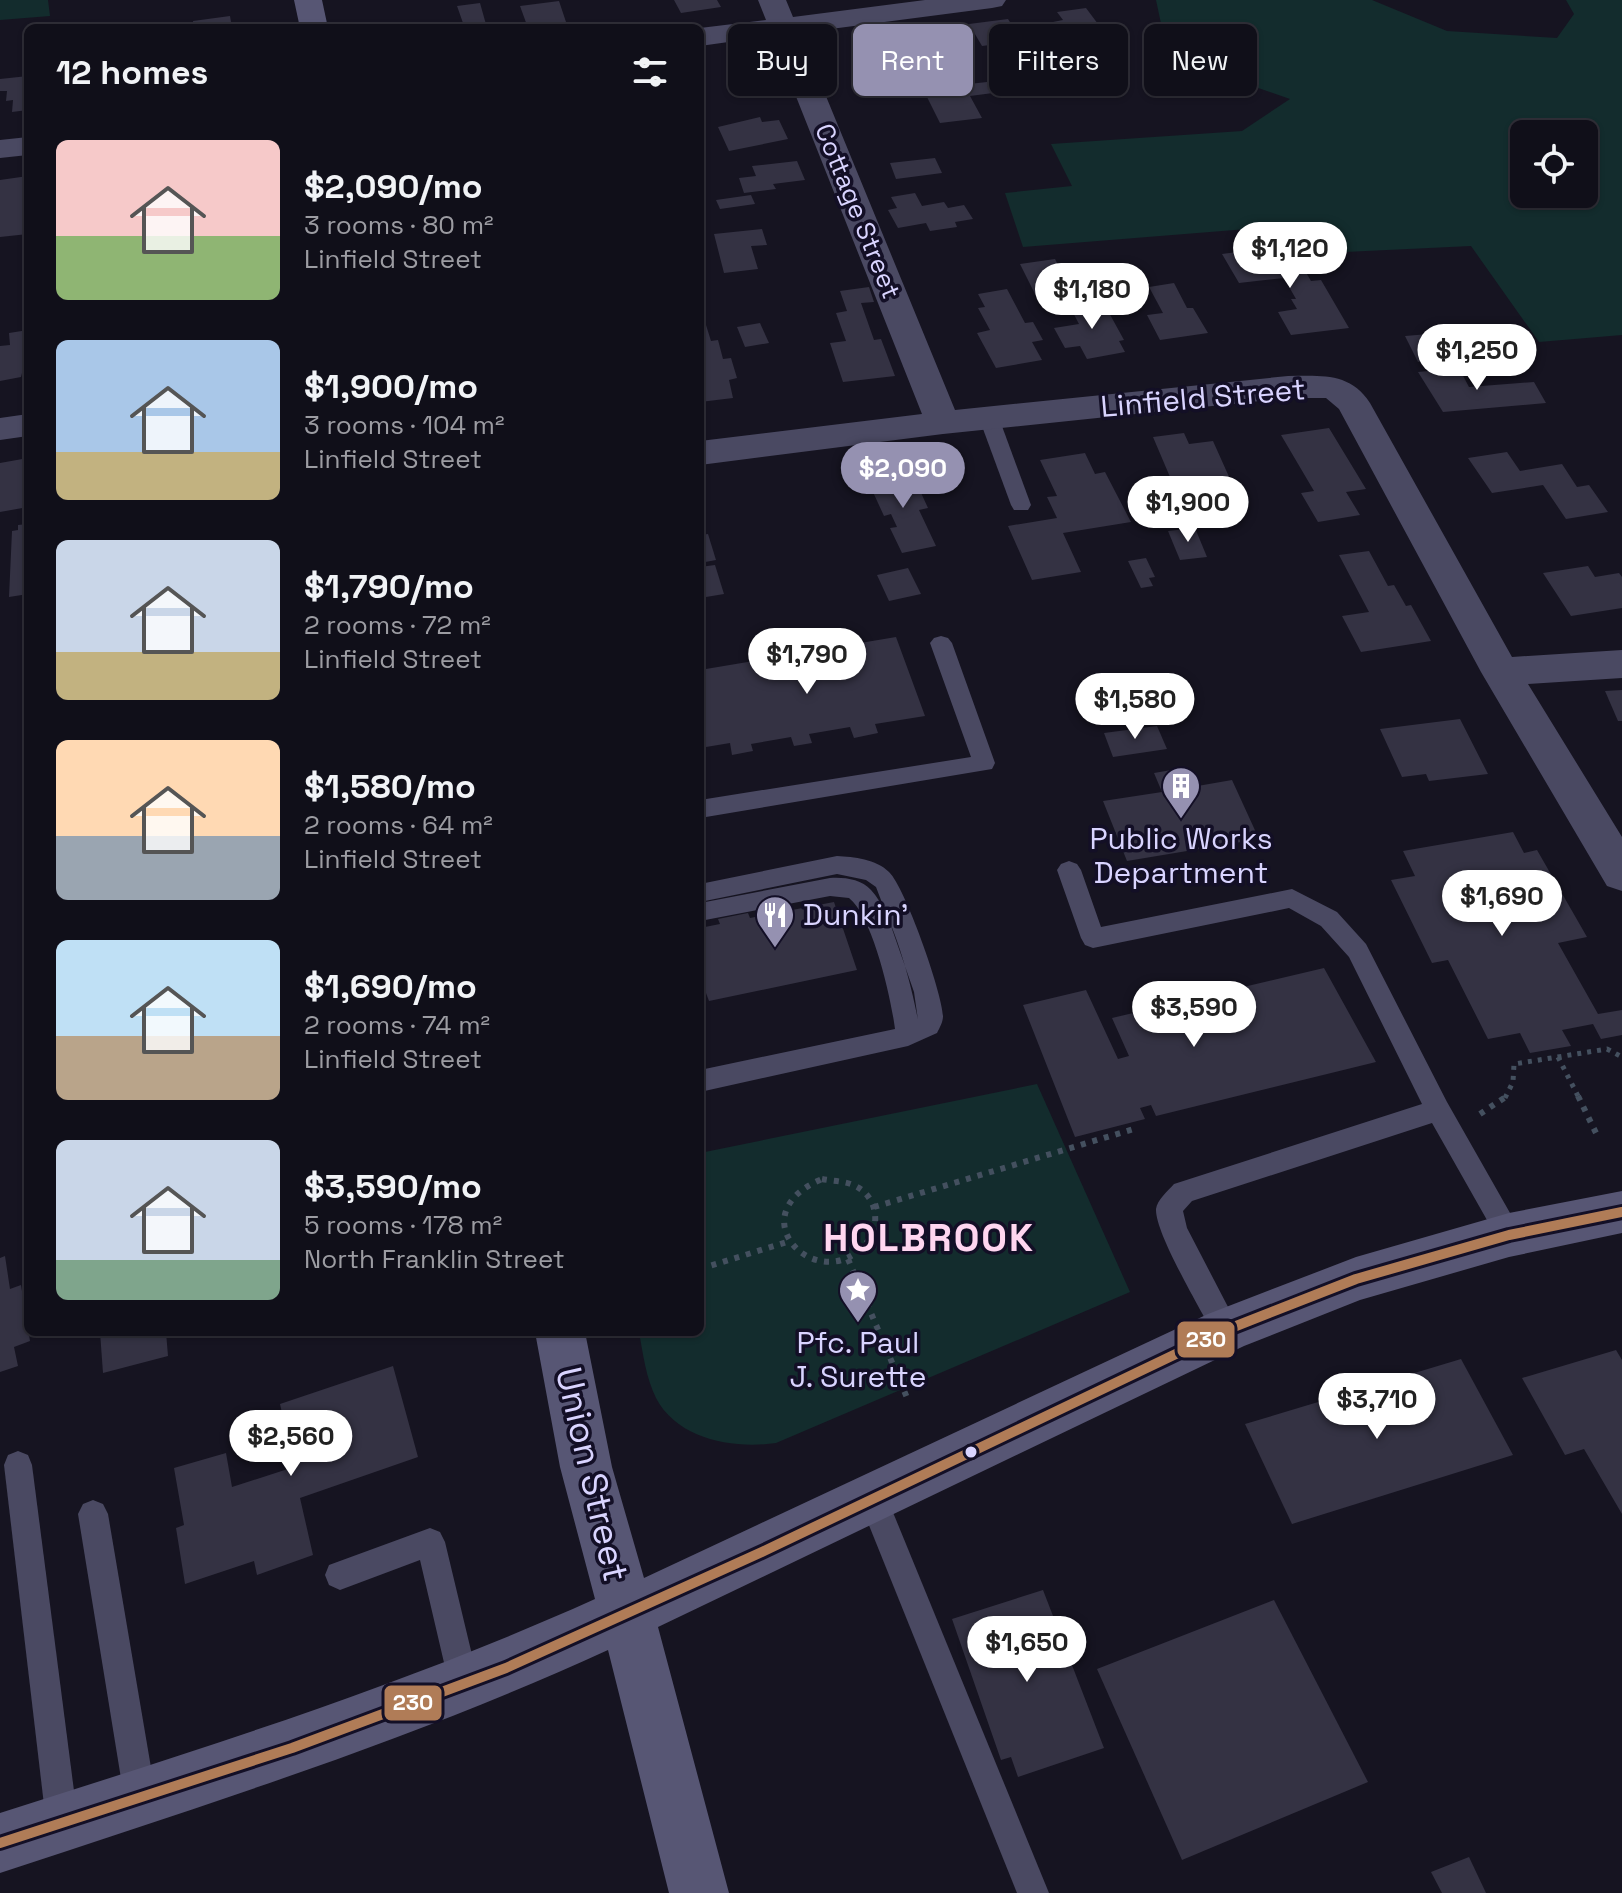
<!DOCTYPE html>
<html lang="en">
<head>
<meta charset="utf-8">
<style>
	:root { --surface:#100f19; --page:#191822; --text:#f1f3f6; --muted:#9c9ca2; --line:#302f38; --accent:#9591b1 }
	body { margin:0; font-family:"Space Grotesk",sans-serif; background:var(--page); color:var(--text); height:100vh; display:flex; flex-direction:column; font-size:30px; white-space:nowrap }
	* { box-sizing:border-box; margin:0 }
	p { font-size:26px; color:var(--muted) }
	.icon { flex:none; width:44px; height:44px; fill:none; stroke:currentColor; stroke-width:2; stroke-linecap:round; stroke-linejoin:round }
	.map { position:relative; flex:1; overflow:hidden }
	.sheet { position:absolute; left:24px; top:24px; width:680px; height:1312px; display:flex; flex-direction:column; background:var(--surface); border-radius:12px; box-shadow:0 2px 6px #0004,0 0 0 2px var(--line) }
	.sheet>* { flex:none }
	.top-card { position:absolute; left:728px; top:24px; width:760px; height:72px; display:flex; gap:16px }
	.fabs { position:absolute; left:1510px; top:120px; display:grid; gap:16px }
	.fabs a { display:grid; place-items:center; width:88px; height:88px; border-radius:12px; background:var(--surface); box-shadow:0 2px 6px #0004,0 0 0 2px var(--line); font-size:40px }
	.price { position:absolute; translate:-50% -68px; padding:0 18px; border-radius:28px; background:#fff; color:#222; font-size:26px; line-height:52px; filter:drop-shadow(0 2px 4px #0008) }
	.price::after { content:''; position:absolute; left:50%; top:48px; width:24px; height:18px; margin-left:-12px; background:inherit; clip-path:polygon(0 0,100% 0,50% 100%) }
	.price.selected { background:var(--accent); color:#fff }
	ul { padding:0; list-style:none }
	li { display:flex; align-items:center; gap:24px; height:200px; padding:0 32px }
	li span { display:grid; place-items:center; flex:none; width:224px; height:160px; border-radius:12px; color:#555 }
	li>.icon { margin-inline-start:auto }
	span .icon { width:96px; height:96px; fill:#fffc; stroke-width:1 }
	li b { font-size:34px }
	h2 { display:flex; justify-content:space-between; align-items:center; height:96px; padding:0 32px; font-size:34px }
	.chip { padding:0 28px; border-radius:12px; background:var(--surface); box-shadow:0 2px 6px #0004,0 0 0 2px var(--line); font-size:28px; line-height:72px }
	.chip.selected { background:var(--accent); color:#fff }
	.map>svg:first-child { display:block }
	.green { fill:#132c2d; fill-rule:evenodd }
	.building { fill:#343243 }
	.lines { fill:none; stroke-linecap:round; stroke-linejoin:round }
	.path-far1 { stroke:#44505f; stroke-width:5; stroke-dasharray:4 6; stroke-linecap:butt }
	.path { stroke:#44505f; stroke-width:6; stroke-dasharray:5 7; stroke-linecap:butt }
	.service { fill:#4a4962; fill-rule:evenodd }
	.minor { fill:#4a4962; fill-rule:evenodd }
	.secondary { fill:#575674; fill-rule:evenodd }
	.bus-1-casing { stroke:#130f26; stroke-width:16 }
	.bus-1 { stroke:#b07c57; stroke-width:10 }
	.bus-dot { fill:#d9d4ff; stroke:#130f26; stroke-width:3 }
	.labels { text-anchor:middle; stroke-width:7; stroke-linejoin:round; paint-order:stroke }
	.far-street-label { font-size:26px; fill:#d9d4ff; stroke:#130f26 }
	.street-label { font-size:30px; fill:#d9d4ff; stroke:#130f26 }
	.poi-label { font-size:30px; fill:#d9d4ff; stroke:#130f26 }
	.near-street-label { font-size:36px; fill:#d9d4ff; stroke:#130f26 }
	.district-label { font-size:38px; font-weight:bold; letter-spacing:2px; fill:#ffd6f0; stroke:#130f26 }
	.line-badge { stroke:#130f26; stroke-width:3 }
	.badge-label { font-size:22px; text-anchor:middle; font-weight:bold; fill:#fff }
</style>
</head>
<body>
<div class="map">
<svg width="1622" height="1893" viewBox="0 0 1622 1893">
	<rect width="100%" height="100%" fill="#161421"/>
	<!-- green -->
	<g class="green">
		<polygon points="0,0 48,0 50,16 0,20"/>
		<path d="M 1156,0 L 1372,0 L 1447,31 L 1557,38 L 1574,14 L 1566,0 L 1622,0 L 1622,335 L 1539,342 L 1471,246 L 1324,253 L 1272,227 L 1023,247 L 1005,193 L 1072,186 L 1051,144 L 1242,131 L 1290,99 L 1238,81 L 1172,75 ZM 1584,134 L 1584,194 L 1524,194 L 1524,134 Z"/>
		<path d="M 1037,1084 L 1130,1292 L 776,1443 C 734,1449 678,1440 656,1398 C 646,1378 643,1354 639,1332 L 700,1332 L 700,1153 Z"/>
	</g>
	<!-- building -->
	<g class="building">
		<polygon points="674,0 717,0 721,7 681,13"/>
		<polygon points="559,1 568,28 528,28 520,6"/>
		<polygon points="480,3 487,28 441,28 463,23 457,6"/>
		<polygon points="1086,8 1101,28 1070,33 1067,28 1059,29 1053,22 1063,20 1057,12"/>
		<polygon points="230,16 232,28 194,28 193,21"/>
		<polygon points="1008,19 1022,41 982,46 969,24"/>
		<polygon points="890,35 902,57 867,62 855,40"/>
		<polygon points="763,46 780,75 745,84 729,55 734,54 732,51"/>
		<polygon points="1059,54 1067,66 1049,69 1044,61 1049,61 1046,56"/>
		<polygon points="28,76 28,110 12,112 13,100 6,101 7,91 0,91 0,79"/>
		<polygon points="987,82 993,93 970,96 982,118 940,123 923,89"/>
		<polygon points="760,117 762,122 779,120 788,139 729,151 718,127"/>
		<polygon points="935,158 942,173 896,179 890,163"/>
		<polygon points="797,161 805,180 773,184 776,189 744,193 739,178 756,176 752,166"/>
		<polygon points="28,176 28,234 0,237 0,180"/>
		<polygon points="915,193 922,206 944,202 948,208 964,205 973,219 955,222 957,227 930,231 926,223 898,228 888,210 897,208 891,197"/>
		<polygon points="751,195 755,204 720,209 716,200"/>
		<polygon points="762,229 767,245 751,246 758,269 724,273 714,234"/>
		<polygon points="1267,248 1273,259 1297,257 1311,281 1321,280 1349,328 1291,335 1278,312 1297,309 1291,299 1296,299 1284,278 1239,283 1222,254"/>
		<polygon points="1055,259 1071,291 1036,296 1020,264"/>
		<polygon points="1120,274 1132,292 1109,296 1097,278"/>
		<polygon points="1174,283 1187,308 1193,308 1208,333 1160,340 1147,315 1163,313 1149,287"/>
		<polygon points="869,287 874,302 861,303 874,340 881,339 895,376 843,382 830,343 846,341 836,313 847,311 840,291"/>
		<polygon points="1007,289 1025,323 1033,322 1043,340 1032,342 1042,360 996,368 977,333 990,330 978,308 985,307 978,294"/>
		<polygon points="1102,300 1124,340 1119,341 1125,352 1087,359 1080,346 1065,348 1054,328 1079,324 1069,305"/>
		<polygon points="760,323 769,343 745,347 737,327"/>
		<polygon points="706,325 711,341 718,340 723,359 731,358 737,378 729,380 733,398 700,402 700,326"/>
		<polygon points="1488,329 1502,354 1418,362 1405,336"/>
		<polygon points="28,330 28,372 22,373 21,377 0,381 0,346 10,345 9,333"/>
		<polygon points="1459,368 1469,387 1534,382 1546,403 1443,412 1418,372"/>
		<polygon points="1329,428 1366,489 1346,492 1360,515 1318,522 1301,493 1314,491 1281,435"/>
		<polygon points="1184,433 1189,444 1213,441 1230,479 1218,480 1235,518 1205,521 1188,482 1173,484 1153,437"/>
		<polygon points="1507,452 1520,471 1562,464 1577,487 1589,485 1608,512 1566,519 1543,485 1492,493 1468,458"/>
		<polygon points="1085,453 1095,474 1105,472 1131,522 1063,533 1081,572 1032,580 1008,526 1057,518 1047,497 1057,496 1040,460"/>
		<polygon points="28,458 28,507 0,512 0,463"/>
		<polygon points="911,471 928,508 919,510 936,546 902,553 890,528 897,527 891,514 884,516 867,479"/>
		<polygon points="28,524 28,594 9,597 12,531 18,530 18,525"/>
		<polygon points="1195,528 1207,557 1180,560 1168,531"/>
		<polygon points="708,534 716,560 700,563 700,535"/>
		<polygon points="1369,551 1388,586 1394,585 1406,606 1411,605 1431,641 1361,652 1342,616 1369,612 1339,555"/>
		<polygon points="1146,558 1155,577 1149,578 1153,586 1141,588 1128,561"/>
		<polygon points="715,565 724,594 700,598 700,567"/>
		<polygon points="1588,566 1595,577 1619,573 1622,577 1622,608 1571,616 1543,573"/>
		<polygon points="908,568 921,594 889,601 877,575"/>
		<polygon points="896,637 925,716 875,724 878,733 854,738 850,727 809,734 812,743 794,746 791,737 751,744 753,751 732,755 730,743 700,748 700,670"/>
		<polygon points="1622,690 1622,721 1618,721 1605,691"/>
		<polygon points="1460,719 1488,774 1429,781 1426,774 1402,777 1380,729"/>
		<polygon points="1157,726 1167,749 1113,757 1104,733"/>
		<polygon points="1177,769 1186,788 1232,780 1259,839 1127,861 1103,801 1162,792 1154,773"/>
		<polygon points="1513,832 1524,853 1537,850 1587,937 1558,943 1598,1014 1622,1010 1622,1035 1601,1039 1593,1024 1562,1030 1571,1046 1530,1053 1520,1033 1488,1039 1448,960 1432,963 1391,880 1415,876 1403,851"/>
		<polygon points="834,902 857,970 709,1001 700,977 700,928 720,924 718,919 748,913 750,918"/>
		<polygon points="1324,968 1376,1062 1156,1116 1151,1105 1140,1108 1145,1119 1075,1137 1023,1005 1086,990 1118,1059 1129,1056 1112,1018"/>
		<polygon points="5,1256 10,1289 21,1285 30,1341 14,1347 18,1366 0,1372 0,1258"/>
		<polygon points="100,1332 166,1332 168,1356 103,1373"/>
		<polygon points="1616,1350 1622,1360 1622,1514 1584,1449 1565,1455 1522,1378"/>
		<polygon points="1461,1359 1513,1455 1292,1524 1245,1424"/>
		<polygon points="393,1366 418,1457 300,1498 313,1555 257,1575 254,1561 185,1584 176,1528 184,1525 174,1468 226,1453 232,1487 294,1467 280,1404"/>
		<polygon points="1043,1590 1104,1748 1018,1777 1011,1757 1001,1760 952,1619"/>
		<polygon points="1274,1600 1368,1782 1182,1860 1097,1669"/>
		<polygon points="1469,1857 1486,1893 1442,1893 1431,1872"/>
	</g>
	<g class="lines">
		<!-- path-far1 -->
		<g class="path-far1">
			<polyline points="1558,1057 1579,1098"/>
			<polyline points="1505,1098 1513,1082 1514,1064 1607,1049 1622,1057"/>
		</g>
		<!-- path -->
		<g class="path">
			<polyline points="1578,1096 1596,1133"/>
			<polyline points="1480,1114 1507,1096"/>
			<path d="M 822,1179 C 832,1181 844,1181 853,1185 C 876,1194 882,1223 867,1242 C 821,1300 734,1216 822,1179 Z"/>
			<polyline points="874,1207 1137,1128"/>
			<polyline points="848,1259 908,1400"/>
			<polyline points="700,1269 790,1241"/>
		</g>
		<!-- service -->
		<g class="service">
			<polygon points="989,412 999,418 1031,505 1028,510 1014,510 1011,505 979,418"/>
			<polygon points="941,636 948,638 952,643 995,763 992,769 700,818 700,800 971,757 930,643 934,638"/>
			<path d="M 837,856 C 854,857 876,859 889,872 C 905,887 942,992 943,1016 C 943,1022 940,1027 937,1033 L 908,1046 L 700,1092 L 700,1070 L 895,1029 C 891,998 873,917 849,898 L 830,896 L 700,921 L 700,903 L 830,878 C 844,877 861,879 871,890 C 893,913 912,987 918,1020 L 914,992 L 891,926 L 876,887 L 866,880 L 837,874 L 700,902 L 700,884 Z"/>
			<path d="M 1069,861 L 1077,864 L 1081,870 L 1101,927 L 1292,889 L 1337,912 L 1366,944 L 1447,1102 L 1518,1227 L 1522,1235 L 1518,1243 L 1509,1247 L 1500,1243 L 1432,1123 L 1192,1201 L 1183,1211 L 1187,1228 L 1240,1330 L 1236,1339 L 1226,1343 L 1216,1339 C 1203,1313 1155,1234 1156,1209 C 1157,1200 1168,1191 1174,1184 L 1422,1104 L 1349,957 L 1321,926 L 1289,908 L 1093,948 L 1085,945 L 1081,938 L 1057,870 L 1061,864 Z"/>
			<polygon points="18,1451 28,1455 32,1465 78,1822 73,1833 62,1838 51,1833 46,1822 4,1465 8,1455"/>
			<polygon points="873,1484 883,1488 1049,1893 1017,1893 858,1498 863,1488"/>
			<polygon points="93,1500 103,1504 108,1514 156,1797 151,1808 140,1813 129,1808 124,1797 78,1514 83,1504"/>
			<polygon points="430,1528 440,1532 445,1542 479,1684 475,1695 464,1699 453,1695 449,1684 420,1560 340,1590 329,1585 325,1575 329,1565"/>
		</g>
		<!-- minor -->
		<g class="minor">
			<path d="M 758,0 L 786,0 L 793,17 L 925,0 L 1006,0 L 1002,6 L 992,8 L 800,33 L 955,410 L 1288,376 C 1321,376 1350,372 1370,403 L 1512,657 L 1622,650 L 1622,678 L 1528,684 L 1622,837 L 1622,891 L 1607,886 L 1481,672 L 1339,409 L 1326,398 L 1288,398 L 943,434 L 700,465 L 700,441 L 922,414 L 772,36 L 700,46 L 700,28 L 766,20 Z"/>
			<polygon points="28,137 28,155 0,158 0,140"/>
			<polygon points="28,414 28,436 0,440 0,418"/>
		</g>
		<!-- secondary -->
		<g class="secondary">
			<polygon points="294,0 322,0 328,28 300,28"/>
			<path d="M 1622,1191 L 1622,1233 L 1509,1257 L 1360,1300 L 1244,1346 L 658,1627 L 729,1893 L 669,1893 L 608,1650 C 412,1740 205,1805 0,1873 L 0,1813 C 201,1749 402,1686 595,1599 L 560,1467 L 535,1332 L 585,1332 L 612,1467 L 644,1578 L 1208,1314 L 1356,1257 L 1509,1213 Z"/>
		</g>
		<defs>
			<polyline id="bus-1" points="0,1843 292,1748 506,1668 764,1551 1226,1330 1356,1279 1509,1235 1622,1212"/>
		</defs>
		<!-- bus-1 casing -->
		<use href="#bus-1" class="bus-1-casing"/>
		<!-- bus-1 -->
		<use href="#bus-1" class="bus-1"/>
	</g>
	<!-- icons -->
	<defs>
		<symbol id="building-pin" viewBox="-11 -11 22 30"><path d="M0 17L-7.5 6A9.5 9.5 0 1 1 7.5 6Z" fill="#9591b1" stroke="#130f26"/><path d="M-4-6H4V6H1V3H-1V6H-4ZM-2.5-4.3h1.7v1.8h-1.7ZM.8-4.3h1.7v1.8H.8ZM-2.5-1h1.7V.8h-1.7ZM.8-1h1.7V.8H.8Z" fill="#fff"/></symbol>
		<symbol id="restaurant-pin" viewBox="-11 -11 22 30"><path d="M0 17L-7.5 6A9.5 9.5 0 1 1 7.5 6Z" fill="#9591b1" stroke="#130f26"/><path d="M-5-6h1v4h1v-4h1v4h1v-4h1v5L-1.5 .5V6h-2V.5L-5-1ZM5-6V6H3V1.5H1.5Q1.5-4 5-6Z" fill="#fff"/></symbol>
		<symbol id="sight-pin" viewBox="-11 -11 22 30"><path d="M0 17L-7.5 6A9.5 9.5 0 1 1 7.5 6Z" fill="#9591b1" stroke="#130f26"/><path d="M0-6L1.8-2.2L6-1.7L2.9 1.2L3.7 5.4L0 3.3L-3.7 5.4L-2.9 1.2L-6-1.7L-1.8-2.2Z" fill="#fff"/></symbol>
	</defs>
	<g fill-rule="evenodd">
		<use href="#building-pin" x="1159" y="764" width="44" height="60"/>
		<use href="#restaurant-pin" x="753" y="893" width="44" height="60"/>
		<use href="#sight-pin" x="836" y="1268" width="44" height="60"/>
	</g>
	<!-- markers -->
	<circle class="bus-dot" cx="971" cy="1452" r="7"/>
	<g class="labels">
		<!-- far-street labels -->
		<g class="far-street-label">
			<text transform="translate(858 211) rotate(68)" y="9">Cottage Street</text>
		</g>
		<!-- street labels -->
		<g class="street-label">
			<text transform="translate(1203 398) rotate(-5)" y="10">Linfield Street</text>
		</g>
		<!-- poi labels -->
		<g class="poi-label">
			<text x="1181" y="849">Public Works<tspan x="1181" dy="34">Department</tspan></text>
			<text x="803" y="925" text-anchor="start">Dunkin'</text>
			<text x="858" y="1353">Pfc. Paul<tspan x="858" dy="34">J. Surette</tspan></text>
		</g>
		<!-- near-street labels -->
		<g class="near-street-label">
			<text transform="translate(593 1474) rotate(77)" y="13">Union Street</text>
		</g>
		<!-- district labels -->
		<g class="district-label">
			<text x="929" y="1251">HOLBROOK</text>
		</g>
	</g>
	<g class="line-badge">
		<rect x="1176" y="1320" width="60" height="39" rx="8" fill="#b07c57"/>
		<rect x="383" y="1684" width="60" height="38" rx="8" fill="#b07c57"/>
	</g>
	<g class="badge-label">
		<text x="1206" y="1347">230</text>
		<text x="413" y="1710">230</text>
	</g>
</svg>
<div class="fabs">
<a><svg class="icon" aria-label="locate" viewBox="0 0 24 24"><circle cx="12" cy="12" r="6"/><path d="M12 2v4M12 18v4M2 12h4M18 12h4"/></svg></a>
</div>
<b class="price" style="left:1290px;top:290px">$1,120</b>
<b class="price" style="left:1092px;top:331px">$1,180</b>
<b class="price" style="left:1477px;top:392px">$1,250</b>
<b class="price selected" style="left:903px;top:510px">$2,090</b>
<b class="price" style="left:1188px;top:544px">$1,900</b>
<b class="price" style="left:807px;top:696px">$1,790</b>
<b class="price" style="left:1135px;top:741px">$1,580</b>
<b class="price" style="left:1502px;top:938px">$1,690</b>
<b class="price" style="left:1194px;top:1049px">$3,590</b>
<b class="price" style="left:1377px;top:1441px">$3,710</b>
<b class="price" style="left:291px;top:1478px">$2,560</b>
<b class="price" style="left:1027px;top:1684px">$1,650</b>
<div class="top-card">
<a class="chip">Buy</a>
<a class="chip selected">Rent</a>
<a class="chip">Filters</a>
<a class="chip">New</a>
</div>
<section class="sheet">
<h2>12 homes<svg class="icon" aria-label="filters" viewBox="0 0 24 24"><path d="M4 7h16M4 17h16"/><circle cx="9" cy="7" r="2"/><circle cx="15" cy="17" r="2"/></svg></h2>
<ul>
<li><span style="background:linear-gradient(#f6c9c9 60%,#8fb573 0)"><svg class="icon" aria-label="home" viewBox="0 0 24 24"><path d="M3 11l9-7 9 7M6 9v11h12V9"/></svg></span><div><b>$2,090/mo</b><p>3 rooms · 80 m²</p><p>Linfield Street</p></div></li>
<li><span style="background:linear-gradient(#a9c7e8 70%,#c2b280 0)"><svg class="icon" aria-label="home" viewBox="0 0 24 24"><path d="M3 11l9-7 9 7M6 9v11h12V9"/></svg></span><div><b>$1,900/mo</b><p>3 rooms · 104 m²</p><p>Linfield Street</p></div></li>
<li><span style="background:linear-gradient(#c9d6e8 70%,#c2b280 0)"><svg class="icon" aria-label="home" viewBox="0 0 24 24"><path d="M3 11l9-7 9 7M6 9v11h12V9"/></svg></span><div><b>$1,790/mo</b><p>2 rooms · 72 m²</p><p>Linfield Street</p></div></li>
<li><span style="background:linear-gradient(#ffd9b3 60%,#9aa5b1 0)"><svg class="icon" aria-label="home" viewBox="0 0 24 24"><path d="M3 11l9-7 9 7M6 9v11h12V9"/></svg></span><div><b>$1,580/mo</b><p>2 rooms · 64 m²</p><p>Linfield Street</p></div></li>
<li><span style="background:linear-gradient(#bfe0f5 60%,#b9a48a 0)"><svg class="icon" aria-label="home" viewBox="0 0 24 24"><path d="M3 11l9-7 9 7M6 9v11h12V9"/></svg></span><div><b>$1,690/mo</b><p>2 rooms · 74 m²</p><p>Linfield Street</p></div></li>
<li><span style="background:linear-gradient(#c9d6e8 75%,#7fa58c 0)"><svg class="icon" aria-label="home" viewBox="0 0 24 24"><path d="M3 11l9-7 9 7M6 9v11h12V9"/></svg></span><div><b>$3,590/mo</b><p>5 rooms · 178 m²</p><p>North Franklin Street</p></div></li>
</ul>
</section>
</div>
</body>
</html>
